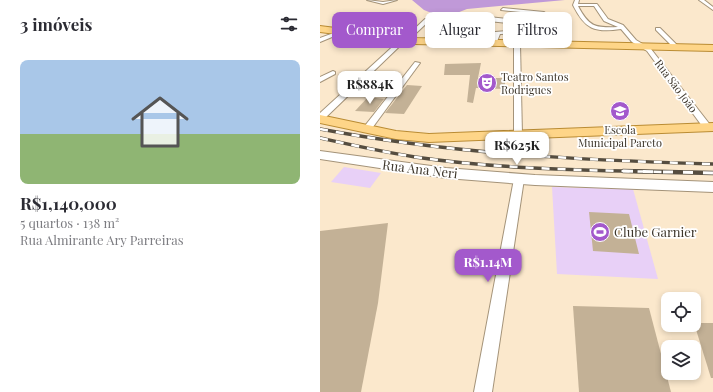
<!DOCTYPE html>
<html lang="pt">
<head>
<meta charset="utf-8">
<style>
	:root { --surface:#fff; --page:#f7f7f7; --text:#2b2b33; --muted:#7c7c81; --line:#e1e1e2; --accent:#a359cc }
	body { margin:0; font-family:"Playfair Display",serif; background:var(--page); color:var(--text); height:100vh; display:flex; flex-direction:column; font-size:15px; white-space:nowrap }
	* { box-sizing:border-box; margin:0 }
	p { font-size:13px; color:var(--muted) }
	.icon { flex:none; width:22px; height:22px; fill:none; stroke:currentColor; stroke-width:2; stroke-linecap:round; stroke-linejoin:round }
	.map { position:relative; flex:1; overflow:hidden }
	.sheet { display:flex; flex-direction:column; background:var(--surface); width:320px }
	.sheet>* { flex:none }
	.top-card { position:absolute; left:12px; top:12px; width:321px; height:36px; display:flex; gap:8px }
	.buttons { position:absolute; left:341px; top:292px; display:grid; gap:8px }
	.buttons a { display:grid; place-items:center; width:40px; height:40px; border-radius:8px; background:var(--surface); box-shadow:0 2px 6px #0003; font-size:20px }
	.price { position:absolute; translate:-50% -34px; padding:0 9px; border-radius:8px; background:#fff; color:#222; font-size:13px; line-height:26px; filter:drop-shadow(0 1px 2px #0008) }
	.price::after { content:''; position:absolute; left:50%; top:24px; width:12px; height:9px; margin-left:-6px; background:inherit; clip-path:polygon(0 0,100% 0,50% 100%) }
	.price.active { background:var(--accent); color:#fff }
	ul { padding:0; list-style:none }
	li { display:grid; align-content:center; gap:8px; height:212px; padding:0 20px }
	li+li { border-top:1px solid var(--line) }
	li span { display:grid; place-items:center; height:124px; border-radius:8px; color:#555 }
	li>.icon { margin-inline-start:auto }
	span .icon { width:72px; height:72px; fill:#fffc; stroke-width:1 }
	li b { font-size:17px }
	h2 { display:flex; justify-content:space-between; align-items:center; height:48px; padding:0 20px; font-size:17px }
	.chip { padding:0 14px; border-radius:8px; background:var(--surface); box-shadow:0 2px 6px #0003; font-size:14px; line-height:36px }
	.chip.active { background:var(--accent); color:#fff }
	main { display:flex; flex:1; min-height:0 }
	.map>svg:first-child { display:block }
	.green { fill:#e8d0f7 }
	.forest { fill:#c099d8 }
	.building { fill:#c3b196 }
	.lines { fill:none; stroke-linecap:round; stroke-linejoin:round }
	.street-casing { stroke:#a49379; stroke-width:2 }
	.secondary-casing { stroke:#a49379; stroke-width:2 }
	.primary-casing { stroke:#ba8c34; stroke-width:2 }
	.street { fill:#fff; fill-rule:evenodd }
	.secondary { fill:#fff; fill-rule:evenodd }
	.primary { fill:#fed588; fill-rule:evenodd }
	.rail-far1-casing { stroke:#554d40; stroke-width:3.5 }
	.rail-casing { stroke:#554d40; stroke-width:4.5 }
	.rail-far1 { stroke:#fff; stroke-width:2.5; stroke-dasharray:8; stroke-linecap:butt }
	.rail { stroke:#fff; stroke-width:3; stroke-dasharray:10; stroke-linecap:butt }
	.labels { text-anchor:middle; stroke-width:3.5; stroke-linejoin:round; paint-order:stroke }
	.far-poi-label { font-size:11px; fill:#3e372c; stroke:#fff; text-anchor:start }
	.far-street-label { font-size:11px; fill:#3e372c; stroke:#fff }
	.street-label { font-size:13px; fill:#3e372c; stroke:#fff }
	.poi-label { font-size:13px; fill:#3e372c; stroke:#fff; text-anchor:start }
</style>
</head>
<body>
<main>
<section class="sheet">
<h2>3 imóveis<svg class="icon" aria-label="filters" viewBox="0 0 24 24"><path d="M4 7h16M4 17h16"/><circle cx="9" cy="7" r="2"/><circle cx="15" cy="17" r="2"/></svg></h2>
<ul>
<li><span style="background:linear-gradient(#a9c7e8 60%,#8fb573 0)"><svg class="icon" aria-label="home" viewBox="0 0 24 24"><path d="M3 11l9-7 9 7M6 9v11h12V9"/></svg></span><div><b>R$1,140,000</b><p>5 quartos · 138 m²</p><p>Rua Almirante Ary Parreiras</p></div></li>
</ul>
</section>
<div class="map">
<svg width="393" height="392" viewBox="0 0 393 392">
	<rect width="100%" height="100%" fill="#fbe8cc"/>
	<!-- green -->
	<g class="green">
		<polygon points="24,167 61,173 50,188 11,182"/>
		<polygon points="232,187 313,189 338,279 237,274"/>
	</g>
	<!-- forest -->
	<polygon class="forest" points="92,0 245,0 147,9 124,18 104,10"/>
	<!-- building -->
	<g class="building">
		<polygon points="161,63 158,78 185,78 185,89 156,88 153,103 147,102 150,75 124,75 125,64"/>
		<polygon points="87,85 102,86 84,114 65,113"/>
		<polygon points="48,97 64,99 54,112 35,111"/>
		<polygon points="269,212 309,214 319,254 273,251"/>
		<polygon points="68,223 58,303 41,392 0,392 0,231"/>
		<polygon points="253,306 329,308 351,392 259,392"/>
		<polygon points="374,323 393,323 393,378 391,378"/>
	</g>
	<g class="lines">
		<defs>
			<g id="street">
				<polygon points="47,0 63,2 77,0 63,4"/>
				<path d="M 255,0 L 259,0 L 258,4 L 277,4 L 288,19 L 303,25 L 316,40 L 331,49 L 391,126 L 392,128 L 391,130 L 385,130 L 327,51 L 312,42 L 301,29 C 274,33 265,29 253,5 ZM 258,6 L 274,6 L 284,21 L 298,27 C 275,28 269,27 258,6 Z"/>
				<polygon points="379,0 384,0 393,7 393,10"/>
				<polygon points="183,8 224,12 229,16 232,29 223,33 180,34 176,44 172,44 175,32 226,28 226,27 159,20 156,18 159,16 225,23 224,17 221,14 181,10"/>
				<polygon points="105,19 110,20 93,36 85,41 3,120 0,121 0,113 81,39 89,34"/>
				<polygon points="336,28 340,28 358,46 358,48 354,48 336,30"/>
				<polygon points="19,31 24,32 0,42 0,38"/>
				<polygon points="197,42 200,44 202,135 198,138 194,135 194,44"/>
				<polygon points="95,62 100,63 50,131 44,131 43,129 44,127"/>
				<polygon points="13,71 15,72 15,74 0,82 0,77"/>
				<polygon points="199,176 204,179 172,392 154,392 194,179"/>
			</g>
			<polygon id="secondary" points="0,151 126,168 215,175 393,182 393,192 215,185 126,178 0,159"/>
			<g id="primary">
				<polygon points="0,26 94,38 393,45 393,51 94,44 0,32"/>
				<polygon points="0,115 76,131 109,134 393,123 393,131 109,142 76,139 0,123"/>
			</g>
		</defs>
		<!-- street casing -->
		<use href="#street" class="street-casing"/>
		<!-- secondary casing -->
		<use href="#secondary" class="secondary-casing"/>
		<!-- primary casing -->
		<use href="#primary" class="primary-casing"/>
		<!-- street -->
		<use href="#street" class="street"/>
		<!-- secondary -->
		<use href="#secondary" class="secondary"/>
		<!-- primary -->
		<use href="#primary" class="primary"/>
		<defs>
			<g id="rail-far1">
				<path d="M 0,129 C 132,154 259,160 393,164"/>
				<path d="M 0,138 C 32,145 63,152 95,157 C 177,169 261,170 344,172"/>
			</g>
			<polyline id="rail" points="303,171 393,173"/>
		</defs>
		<!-- rail-far1 casing -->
		<use href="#rail-far1" class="rail-far1-casing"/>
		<!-- rail casing -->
		<use href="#rail" class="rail-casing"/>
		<!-- rail-far1 -->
		<use href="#rail-far1" class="rail-far1"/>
		<!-- rail -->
		<use href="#rail" class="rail"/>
	</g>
	<!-- icons -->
	<defs>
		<symbol id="theatre-disc" viewBox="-11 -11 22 22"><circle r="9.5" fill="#a359cc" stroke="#fff"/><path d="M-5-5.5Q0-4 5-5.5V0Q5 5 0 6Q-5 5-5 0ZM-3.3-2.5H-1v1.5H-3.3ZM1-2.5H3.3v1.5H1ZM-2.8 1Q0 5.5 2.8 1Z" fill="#fff"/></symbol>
		<symbol id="school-disc" viewBox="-11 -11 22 22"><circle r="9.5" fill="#a359cc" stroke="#fff"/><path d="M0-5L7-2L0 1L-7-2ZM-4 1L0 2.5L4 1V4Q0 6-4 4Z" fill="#fff"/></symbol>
		<symbol id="stadium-disc" viewBox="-11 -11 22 22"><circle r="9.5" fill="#a359cc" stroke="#fff"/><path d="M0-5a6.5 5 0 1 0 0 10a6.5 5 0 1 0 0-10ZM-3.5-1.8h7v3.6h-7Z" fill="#fff"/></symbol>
	</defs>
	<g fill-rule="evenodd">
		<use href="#theatre-disc" x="156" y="72" width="22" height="22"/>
		<use href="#school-disc" x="289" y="100" width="22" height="22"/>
		<use href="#stadium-disc" x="269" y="221" width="22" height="22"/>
	</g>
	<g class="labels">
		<!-- far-poi labels -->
		<g class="far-poi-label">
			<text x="181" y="81">Teatro Santos<tspan x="181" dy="13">Rodrigues</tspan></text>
			<text x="300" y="134" text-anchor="middle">Escola<tspan x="300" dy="13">Municipal Pareto</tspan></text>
		</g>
		<!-- far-street labels -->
		<g class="far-street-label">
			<text transform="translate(356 86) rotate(53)" y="4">Rua São João</text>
		</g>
		<!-- street labels -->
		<g class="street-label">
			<text transform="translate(100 169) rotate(7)" y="5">Rua Ana Neri</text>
		</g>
		<!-- poi labels -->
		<g class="poi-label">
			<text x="294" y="237">Clube Garnier</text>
		</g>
	</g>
</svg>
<div class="buttons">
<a><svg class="icon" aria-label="locate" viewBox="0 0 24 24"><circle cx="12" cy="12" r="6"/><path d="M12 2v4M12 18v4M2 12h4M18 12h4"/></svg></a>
<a><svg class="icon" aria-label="layers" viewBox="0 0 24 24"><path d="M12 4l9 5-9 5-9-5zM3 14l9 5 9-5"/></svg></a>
</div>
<b class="price" style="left:50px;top:105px">R$884K</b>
<b class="price" style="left:197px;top:166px">R$625K</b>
<b class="price active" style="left:168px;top:283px">R$1.14M</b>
<div class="top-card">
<a class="chip active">Comprar</a>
<a class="chip">Alugar</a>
<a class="chip">Filtros</a>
</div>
</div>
</main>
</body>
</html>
